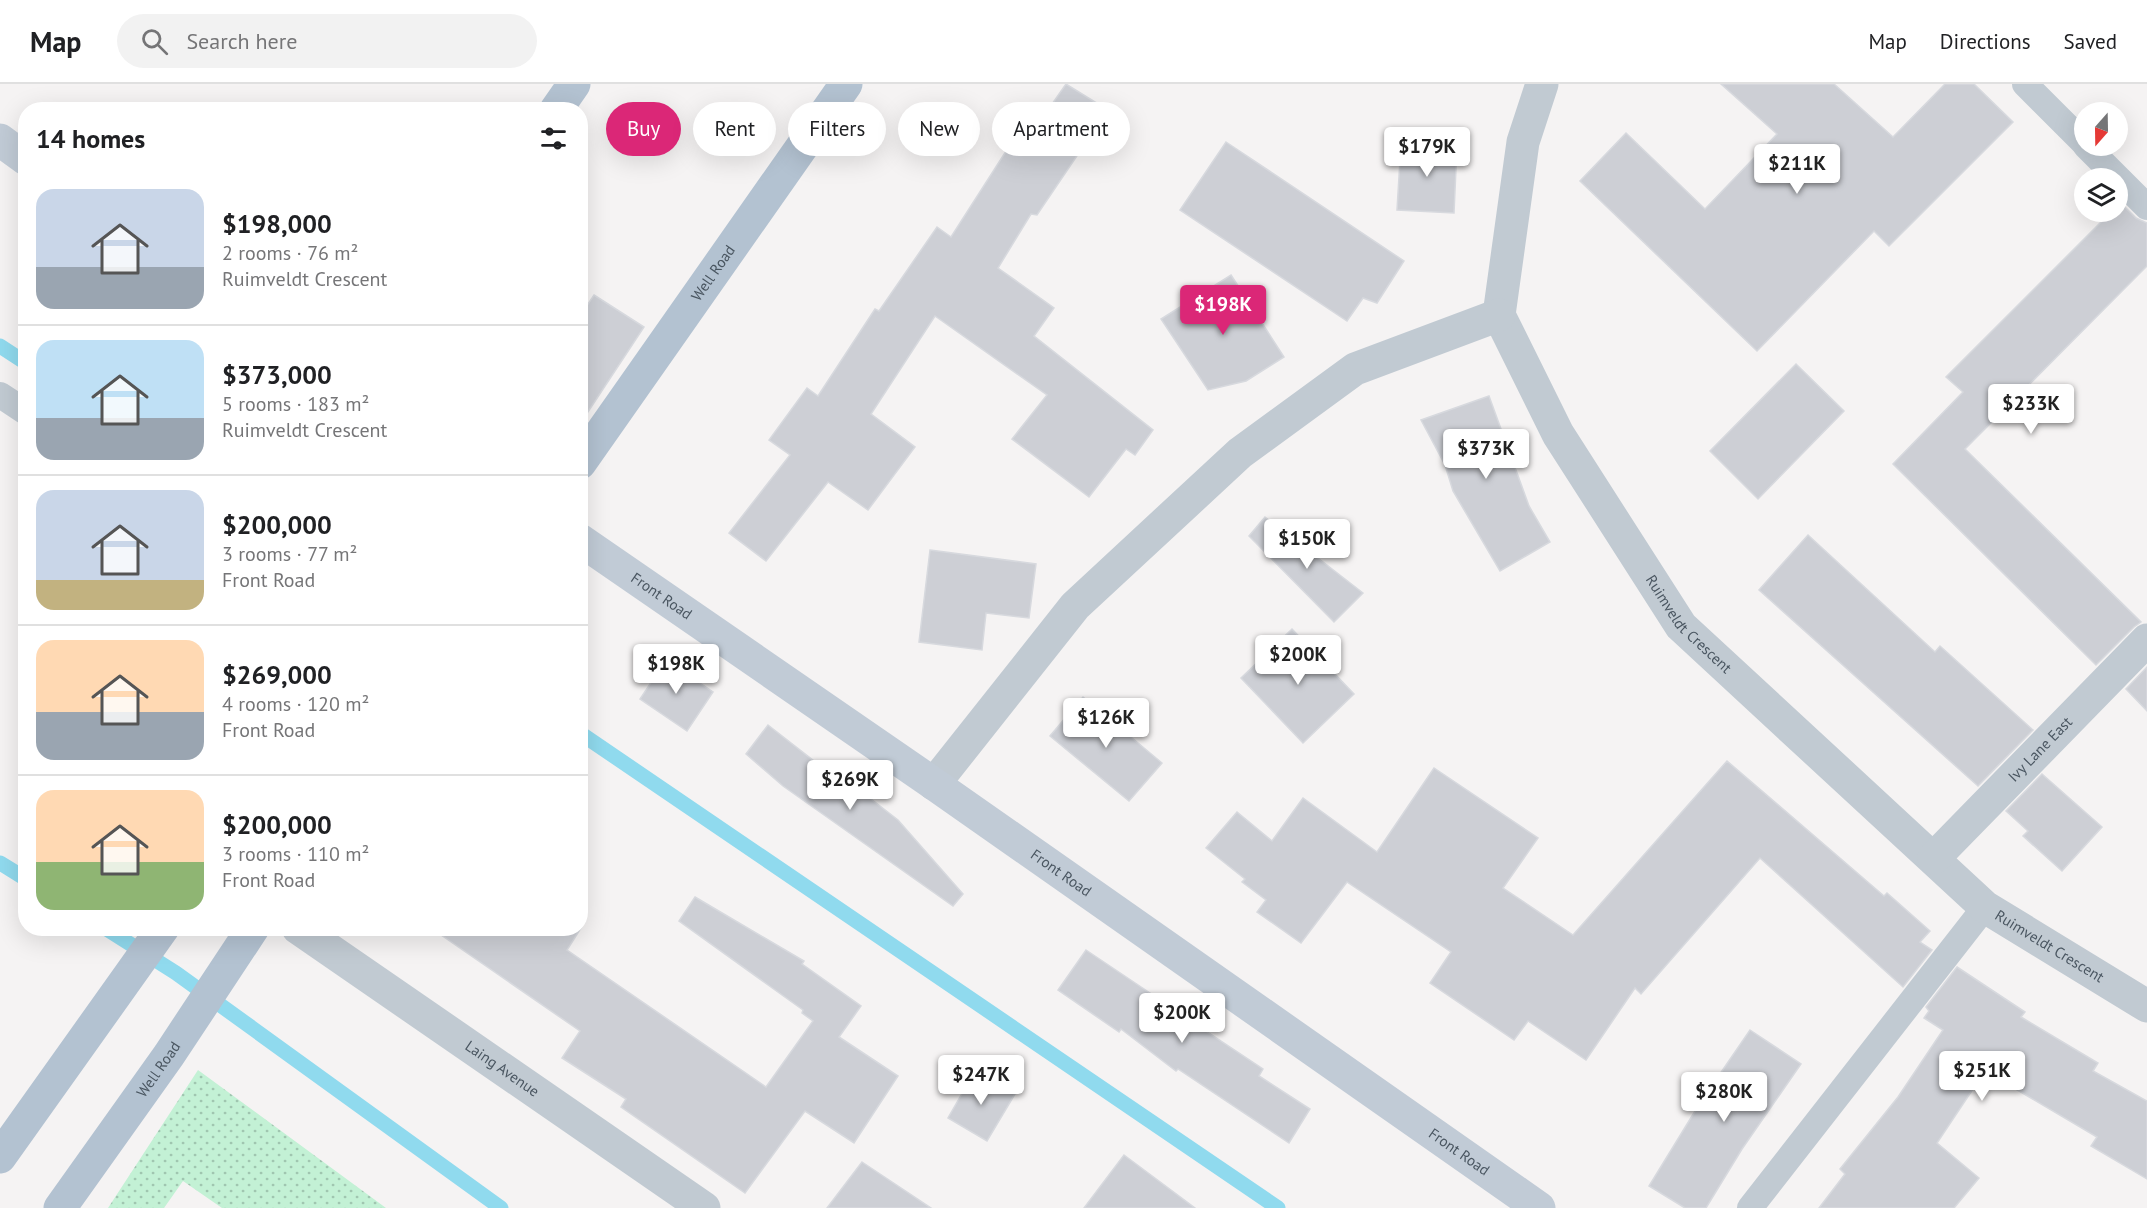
<!DOCTYPE html>
<html lang="en">
<head>
<meta charset="utf-8">
<style>
	:root { --surface:#fff; --page:#f2f2f2; --text:#202124; --muted:#757577; --line:#e0e0e0; --accent:#db2777 }
	body { margin:0; font-family:"PT Sans",sans-serif; background:var(--page); color:var(--text); height:100vh; display:flex; flex-direction:column; font-size:22px; white-space:nowrap }
	* { box-sizing:border-box; margin:0 }
	p { font-size:20px; color:var(--muted) }
	.icon { flex:none; width:33px; height:33px; fill:none; stroke:currentColor; stroke-width:2; stroke-linecap:round; stroke-linejoin:round }
	.map { position:relative; flex:1; overflow:hidden }
	.panel { position:absolute; left:18px; top:18px; width:570px; height:834px; display:flex; flex-direction:column; background:var(--surface); border-radius:24px; box-shadow:0 6px 24px #0002 }
	.panel>* { flex:none }
	.guide { position:absolute; left:606px; top:18px; width:570px; height:54px; display:flex; gap:12px }
	.needle { width:39px; rotate:200deg }
	.buttons { position:absolute; left:2074px; top:18px; display:grid; gap:12px }
	.buttons a { display:grid; place-items:center; width:54px; height:54px; border-radius:50%; background:var(--surface); box-shadow:0 6px 24px #0002; font-size:30px }
	.price { position:absolute; translate:-50% -51px; padding:0 14px; border-radius:6px; background:#fff; color:#222; font-size:20px; line-height:39px; filter:drop-shadow(0 2px 3px #0008) }
	.price::after { content:''; position:absolute; left:50%; top:36px; width:18px; height:14px; margin-left:-9px; background:inherit; clip-path:polygon(0 0,100% 0,50% 100%) }
	.price.active { background:var(--accent); color:#fff }
	ul { padding:0; list-style:none }
	li { display:flex; align-items:center; gap:18px; height:150px; padding:0 18px }
	li+li { border-top:2px solid var(--line) }
	li span { display:grid; place-items:center; flex:none; width:168px; height:120px; border-radius:18px; color:#555 }
	li>.icon { margin-inline-start:auto }
	span .icon { width:72px; height:72px; fill:#fffc; stroke-width:1 }
	li b { font-size:26px }
	h2 { display:flex; justify-content:space-between; align-items:center; height:72px; padding:0 18px; font-size:26px }
	.pill { padding:0 21px; border-radius:27px; background:var(--surface); box-shadow:0 6px 24px #0002; font-size:21px; line-height:54px }
	.pill.active { background:var(--accent); color:#fff }
	header { display:flex; align-items:center; gap:36px; box-sizing:border-box; height:84px; padding:0 30px; background:var(--surface); border-bottom:2px solid var(--line) }
	header strong { font-size:28px }
	nav { display:flex; gap:33px; margin-inline-start:auto; font-size:21px }
	.search { width:420px; height:54px; background:var(--page); display:flex; align-items:center; gap:15px; box-sizing:border-box; padding:0 21px; border-radius:33px; color:var(--muted); font-size:22px }
	.map>svg:first-child { display:block }
	.garden { fill:url(#garden-dots) }
	.lines { fill:none; stroke-linecap:round; stroke-linejoin:round }
	.stream { stroke:#90daee; stroke-width:15 }
	.building { fill:#cdcfd5; stroke:#d7d9de; stroke-width:1.5 }
	.lane { stroke:#c1cad2; stroke-width:26 }
	.street { stroke:#c1cad2; stroke-width:33 }
	.secondary { stroke:#c1cbd6; stroke-width:33 }
	.primary { stroke:#b3c2d1; stroke-width:33 }
	.labels { text-anchor:middle; stroke-width:4.5; stroke-linejoin:round; paint-order:stroke }
	.street-label { font-size:15px; fill:#4a5661; stroke:#fff }
</style>
</head>
<body>
<header>
<strong>Map</strong>
<div class="search"><svg class="icon" aria-label="search" viewBox="0 0 24 24"><circle cx="10" cy="10" r="6"/><path d="M15 15l6 6"/></svg>Search here</div>
<nav><a>Map</a><a>Directions</a><a>Saved</a></nav>
</header>
<div class="map">
<svg width="2147" height="1124" viewBox="0 0 2147 1124">
	<defs>
		<pattern id="garden-dots" width="8" height="8" patternUnits="userSpaceOnUse" patternTransform="scale(1.5)"><rect width="8" height="8" fill="#c3f1d5"/><path d="M2 2h.1M6 6h.1" fill="none" stroke="#a0c6b0" stroke-width="1.8" stroke-linecap="round"/></pattern>
	</defs>
	<rect width="100%" height="100%" fill="#f5f3f3"/>
	<!-- garden -->
	<polygon class="garden" points="198,986 386,1124 222,1124 183,1097 164,1124 108,1124"/>
	<g class="lines">
		<!-- stream -->
		<g class="stream">
			<polyline points="0,262 26,279"/>
			<polyline points="580,649 1278,1124"/>
			<polyline points="0,779 26,795"/>
			<polyline points="105,844 176,889 501,1124"/>
		</g>
	</g>
	<!-- building -->
	<g class="building">
		<polygon points="1066,0 1108,26 1037,131 1031,130 998,184 1054,224 1034,252 1153,346 1135,371 1126,365 1089,413 1012,355 1047,311 935,232 871,330 915,363 868,426 828,398 766,477 729,449 790,371 769,356 807,304 818,312 875,225 879,227 937,143 951,153 1017,50 1027,56"/>
		<polygon points="1721,0 1834,0 1893,53 1945,0 1974,0 2013,38 1889,162 1874,147 1757,267 1580,97 1626,49 1705,125 1777,50"/>
		<polygon points="1226,58 1404,177 1377,219 1363,214 1347,237 1180,126"/>
		<polygon points="1401,59 1457,62 1454,129 1397,126"/>
		<polygon points="2120,118 2136,134 2147,139 2147,182 1965,365 2141,538 2134,543 2096,581 1893,380 1963,308 1946,293 2111,128 2118,128 2118,120"/>
		<polygon points="1231,191 1284,273 1246,297 1208,306 1161,235"/>
		<polygon points="594,211 644,243 580,340 580,232"/>
		<polygon points="1796,280 1844,327 1758,415 1710,367"/>
		<polygon points="1489,312 1529,422 1550,458 1500,487 1453,407 1445,381 1421,336"/>
		<polygon points="1265,433 1363,509 1334,538 1249,452"/>
		<polygon points="1808,451 1935,568 1940,562 2033,646 1978,702 1759,506"/>
		<polygon points="930,466 1036,480 1029,534 986,529 982,566 919,558"/>
		<polygon points="1292,545 1354,610 1303,659 1241,594"/>
		<polygon points="666,576 713,608 687,647 640,615"/>
		<polygon points="2147,583 2147,627 2126,605"/>
		<polygon points="1083,613 1162,679 1129,717 1050,652"/>
		<polygon points="768,641 841,698 844,694 898,736 963,810 953,822 783,702 746,670"/>
		<polygon points="1727,677 1884,812 1887,809 1930,847 1920,858 1932,866 1903,903 1760,774 1641,910 1635,904 1586,976 1528,937 1514,956 1430,899 1451,868 1347,798 1301,859 1257,828 1266,816 1242,798 1245,795 1206,764 1237,728 1272,757 1303,714 1377,768 1434,684 1538,754 1503,804 1573,851"/>
		<polygon points="2042,690 2102,743 2062,787 2023,752 2028,747 2006,727"/>
		<polygon points="695,813 804,877 802,880 861,922 839,953 898,992 854,1059 805,1027 745,1109 621,1023 626,1015 562,974 580,947 431,844 581,844 567,866 766,1003 813,937 802,929 803,926 679,837"/>
		<polygon points="1086,866 1168,921 1172,915 1209,943 1206,947 1263,985 1259,992 1310,1025 1289,1059 1178,985 1176,987 1121,945 1119,948 1058,906"/>
		<polygon points="1957,883 2025,928 2021,933 2098,979 2093,987 2147,1017 2147,1095 2091,1062 2097,1053 1985,987 1937,1059 1979,1094 1954,1124 1819,1124 1845,1090 1840,1085 1898,1013 1943,946 1924,934 1929,927 1926,923"/>
		<polygon points="1750,946 1801,980 1742,1065 1706,1124 1685,1124 1649,1102 1700,1019"/>
		<polygon points="975,987 1015,1010 987,1057 948,1034"/>
		<polygon points="1124,1071 1195,1124 1084,1124"/>
		<polygon points="862,1078 931,1124 827,1124"/>
	</g>
	<g class="lines">
		<!-- lane -->
		<g class="lane">
			<polyline points="2025,0 2085,60"/>
			<polyline points="2086,62 2147,123"/>
			<polyline points="0,311 26,328"/>
			<polyline points="1750,1124 1985,823"/>
		</g>
		<!-- street -->
		<g class="street">
			<path id="s1" d="M 1542,0 L 1523,58 L 1499,231 L 1558,350 L 1681,542 L 1985,823 L 2147,922"/>
			<polyline points="934,700 1075,522 1240,369 1355,285 1499,231"/>
			<path id="s2" d="M 1934,774 L 2147,556"/>
			<path id="s3" d="M 298,844 L 704,1124"/>
		</g>
		<!-- secondary -->
		<g class="secondary">
			<polyline points="0,56 26,75"/>
			<path id="s4" d="M 580,456 L 934,700 L 1539,1124"/>
		</g>
		<!-- primary -->
		<g class="primary">
			<polyline points="556,26 574,0"/>
			<path id="s5" d="M 580,379 L 846,0"/>
			<polyline points="0,1073 163,844"/>
			<path id="s6" d="M 60,1124 L 169,971 L 253,844"/>
		</g>
	</g>
	<g class="labels">
		<!-- street labels -->
		<g class="street-label">
			<text dy="5" stroke="none"><textPath href="#s5" startOffset="232">Well Road</textPath></text>
			<text dy="5" stroke="none"><textPath href="#s4" startOffset="99">Front Road</textPath></text>
			<text dy="5" stroke="none"><textPath href="#s1" startOffset="600">Ruimveldt Crescent</textPath></text>
			<text dy="5" stroke="none"><textPath href="#s2" startOffset="152">Ivy Lane East</textPath></text>
			<text dy="5" stroke="none"><textPath href="#s4" startOffset="585">Front Road</textPath></text>
			<text dy="5" stroke="none"><textPath href="#s1" startOffset="1086">Ruimveldt Crescent</textPath></text>
			<text dy="5" stroke="none"><textPath href="#s3" startOffset="248">Laing Avenue</textPath></text>
			<text dy="5" stroke="none"><textPath href="#s6" startOffset="170">Well Road</textPath></text>
			<text dy="5" stroke="none"><textPath href="#s4" startOffset="1071">Front Road</textPath></text>
		</g>
	</g>
</svg>
<div class="buttons">
<a><svg class="needle" viewBox="-14 -14 28 28"><path d="M0-13l5 13h-10z" fill="#e53935"/><path d="M0 13l5-13h-10z" fill="#757577"/></svg></a>
<a><svg class="icon" aria-label="layers" viewBox="0 0 24 24"><path d="M12 4l9 5-9 5-9-5zM3 14l9 5 9-5"/></svg></a>
</div>
<b class="price" style="left:1427px;top:94px">$179K</b>
<b class="price" style="left:1797px;top:111px">$211K</b>
<b class="price active" style="left:1223px;top:252px">$198K</b>
<b class="price" style="left:2031px;top:351px">$233K</b>
<b class="price" style="left:1486px;top:396px">$373K</b>
<b class="price" style="left:1307px;top:486px">$150K</b>
<b class="price" style="left:1298px;top:602px">$200K</b>
<b class="price" style="left:676px;top:611px">$198K</b>
<b class="price" style="left:1106px;top:665px">$126K</b>
<b class="price" style="left:850px;top:727px">$269K</b>
<b class="price" style="left:1182px;top:960px">$200K</b>
<b class="price" style="left:1982px;top:1018px">$251K</b>
<b class="price" style="left:981px;top:1022px">$247K</b>
<b class="price" style="left:1724px;top:1039px">$280K</b>
<div class="guide">
<a class="pill active">Buy</a>
<a class="pill">Rent</a>
<a class="pill">Filters</a>
<a class="pill">New</a>
<a class="pill">Apartment</a>
</div>
<section class="panel">
<h2>14 homes<svg class="icon" aria-label="filters" viewBox="0 0 24 24"><path d="M4 7h16M4 17h16"/><circle cx="9" cy="7" r="2"/><circle cx="15" cy="17" r="2"/></svg></h2>
<ul>
<li><span style="background:linear-gradient(#c9d6e8 65%,#9aa5b1 0)"><svg class="icon" aria-label="home" viewBox="0 0 24 24"><path d="M3 11l9-7 9 7M6 9v11h12V9"/></svg></span><div><b>$198,000</b><p>2 rooms · 76 m²</p><p>Ruimveldt Crescent</p></div></li>
<li><span style="background:linear-gradient(#bfe0f5 65%,#9aa5b1 0)"><svg class="icon" aria-label="home" viewBox="0 0 24 24"><path d="M3 11l9-7 9 7M6 9v11h12V9"/></svg></span><div><b>$373,000</b><p>5 rooms · 183 m²</p><p>Ruimveldt Crescent</p></div></li>
<li><span style="background:linear-gradient(#c9d6e8 75%,#c2b280 0)"><svg class="icon" aria-label="home" viewBox="0 0 24 24"><path d="M3 11l9-7 9 7M6 9v11h12V9"/></svg></span><div><b>$200,000</b><p>3 rooms · 77 m²</p><p>Front Road</p></div></li>
<li><span style="background:linear-gradient(#ffd9b3 60%,#9aa5b1 0)"><svg class="icon" aria-label="home" viewBox="0 0 24 24"><path d="M3 11l9-7 9 7M6 9v11h12V9"/></svg></span><div><b>$269,000</b><p>4 rooms · 120 m²</p><p>Front Road</p></div></li>
<li><span style="background:linear-gradient(#ffd9b3 60%,#8fb573 0)"><svg class="icon" aria-label="home" viewBox="0 0 24 24"><path d="M3 11l9-7 9 7M6 9v11h12V9"/></svg></span><div><b>$200,000</b><p>3 rooms · 110 m²</p><p>Front Road</p></div></li>
</ul>
</section>
</div>
</body>
</html>
